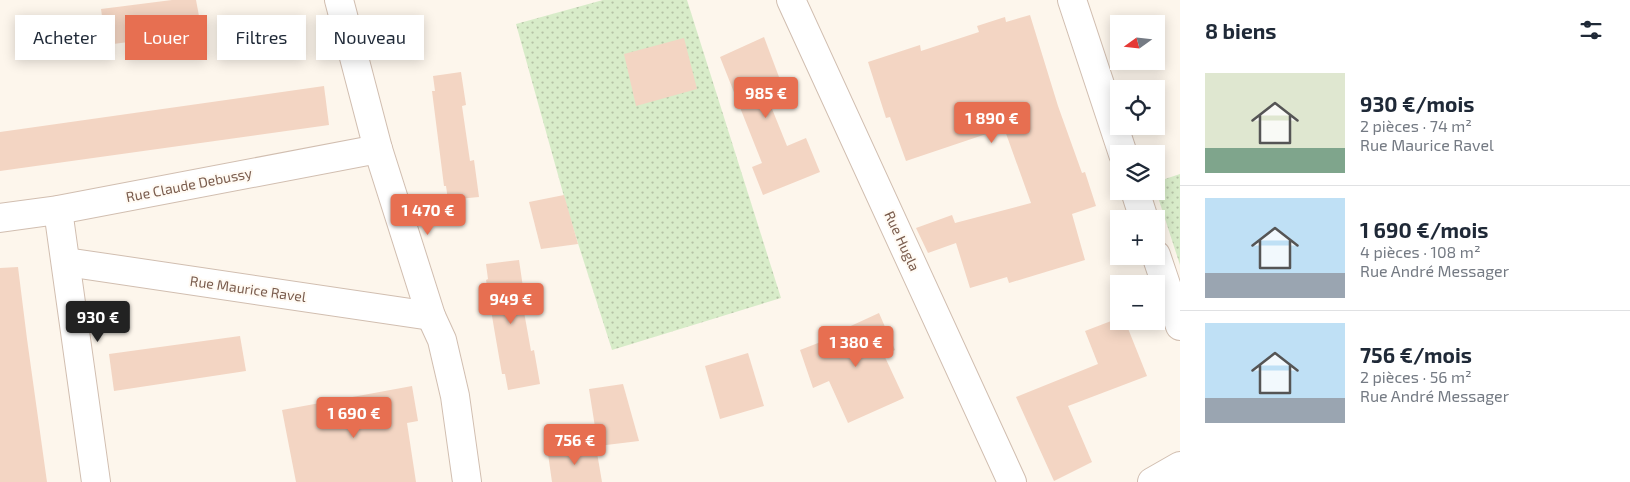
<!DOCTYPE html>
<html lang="fr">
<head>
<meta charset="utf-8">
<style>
	:root { --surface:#fff; --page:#f6f6f7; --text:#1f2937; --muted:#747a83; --line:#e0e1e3; --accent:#e76f51 }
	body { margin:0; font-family:"Exo 2",sans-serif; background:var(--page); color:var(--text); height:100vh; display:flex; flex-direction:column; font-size:19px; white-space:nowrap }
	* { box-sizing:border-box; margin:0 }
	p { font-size:16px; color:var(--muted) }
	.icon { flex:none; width:28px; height:28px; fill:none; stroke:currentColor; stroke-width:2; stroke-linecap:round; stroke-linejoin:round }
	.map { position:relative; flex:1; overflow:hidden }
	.details { display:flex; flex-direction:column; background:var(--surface); width:450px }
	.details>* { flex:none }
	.top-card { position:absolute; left:15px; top:15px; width:475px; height:45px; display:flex; gap:10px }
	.needle { width:32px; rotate:255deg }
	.buttons { position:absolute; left:1110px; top:15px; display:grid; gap:10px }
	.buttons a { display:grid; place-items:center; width:55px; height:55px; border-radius:0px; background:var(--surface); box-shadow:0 2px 12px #0003; font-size:25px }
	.price { position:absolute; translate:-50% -42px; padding:0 11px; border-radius:5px; background:var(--accent); color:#fff; font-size:16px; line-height:32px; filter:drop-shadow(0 1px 2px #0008) }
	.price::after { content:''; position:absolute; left:50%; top:30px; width:15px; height:11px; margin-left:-8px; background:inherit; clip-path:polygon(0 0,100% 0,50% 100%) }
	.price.selected { background:#222; color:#fff }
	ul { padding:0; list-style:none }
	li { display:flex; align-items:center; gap:15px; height:125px; padding:0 25px }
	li+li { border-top:1px solid var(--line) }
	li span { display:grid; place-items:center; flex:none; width:140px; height:100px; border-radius:0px; color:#555 }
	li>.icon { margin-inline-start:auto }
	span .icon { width:60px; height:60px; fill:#fffc; stroke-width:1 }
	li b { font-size:21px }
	h2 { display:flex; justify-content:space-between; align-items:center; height:60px; padding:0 25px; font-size:21px }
	.pill { padding:0 18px; border-radius:0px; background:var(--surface); box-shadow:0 2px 12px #0003; font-size:18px; line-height:45px }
	.pill.selected { background:var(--accent); color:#fff }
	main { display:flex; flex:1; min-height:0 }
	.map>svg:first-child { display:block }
	.garden { fill:url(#garden-dots) }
	.building { fill:#f3d5c3 }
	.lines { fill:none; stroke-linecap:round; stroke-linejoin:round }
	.minor-casing { stroke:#d1beb0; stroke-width:30 }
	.tertiary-casing { stroke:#d1beb0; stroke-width:30 }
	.minor { stroke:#fff; stroke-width:28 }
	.tertiary { stroke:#fff; stroke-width:28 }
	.labels { text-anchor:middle; stroke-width:4; stroke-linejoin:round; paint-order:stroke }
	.street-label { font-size:14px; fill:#7a5c4d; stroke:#fffaf3 }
</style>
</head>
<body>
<main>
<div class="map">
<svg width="1180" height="482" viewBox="0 0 1180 482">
	<defs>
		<pattern id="garden-dots" width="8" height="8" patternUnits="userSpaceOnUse" patternTransform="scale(1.25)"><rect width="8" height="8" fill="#d8ecc9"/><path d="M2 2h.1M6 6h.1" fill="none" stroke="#b4c2a5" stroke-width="1.8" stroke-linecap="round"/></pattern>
	</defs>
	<rect width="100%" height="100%" fill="#fdf6ec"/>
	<!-- garden -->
	<g class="garden">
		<polygon points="603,0 687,0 781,298 612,350 570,218 516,24"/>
		<polygon points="1180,174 1180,265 1156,191 1156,182"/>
	</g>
	<!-- building -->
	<g class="building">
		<polygon points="172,0 196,0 202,32 106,45 101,9"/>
		<polygon points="1030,15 1058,106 1082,173 1085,172 1096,206 1072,214 1085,260 1009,283 1007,277 970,288 956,243 928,253 916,228 952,215 955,223 1031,203 1004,128 906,161 890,117 886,118 868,62 920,45 921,51 979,32 977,26 1005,17 1006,22"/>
		<polygon points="764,37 779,77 762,84 787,146 806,138 820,172 763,195 752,167 762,163 720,57"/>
		<polygon points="684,38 697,89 636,106 624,54"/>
		<polygon points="461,72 466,105 462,106 470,161 474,160 479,197 448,200 446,186 444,186 432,91 435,91 433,76"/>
		<polygon points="324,86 329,125 0,171 0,132"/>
		<polygon points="564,195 578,244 541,249 529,202"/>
		<polygon points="519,260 524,294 521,295 531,351 534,350 540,384 508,390 505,374 502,374 494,328 486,280 488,279 486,264"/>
		<polygon points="18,267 27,339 47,482 0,482 0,268"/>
		<polygon points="879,313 895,350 884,355 904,398 848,423 829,381 813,388 800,350 844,333 842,330"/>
		<polygon points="1119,318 1119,321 1125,321 1147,376 1068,406 1092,462 1054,481 1016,397 1098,364 1085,331"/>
		<polygon points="240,336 246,371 114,391 109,354"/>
		<polygon points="748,353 764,406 720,419 705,366"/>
		<polygon points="623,384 639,441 598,446 589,389"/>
		<polygon points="412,386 418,421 407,423 416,482 296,482 282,410"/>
		<polygon points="596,447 602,482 552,482 548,454"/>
	</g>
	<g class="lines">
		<defs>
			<g id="minor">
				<polyline points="339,0 378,149 431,316 442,340 455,396 467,482"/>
				<polyline points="791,0 1012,482"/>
				<polyline points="1072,0 1123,154"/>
				<polyline points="1135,191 1144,219"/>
				<polyline points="58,210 96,482"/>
				<polyline points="0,218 58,210 378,149"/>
				<polyline points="1156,255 1180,326"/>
				<polyline points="66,262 431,316"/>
			</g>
			<polyline id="tertiary" points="1152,482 1180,466"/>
		</defs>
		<!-- minor casing -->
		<use href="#minor" class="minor-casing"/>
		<!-- tertiary casing -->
		<use href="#tertiary" class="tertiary-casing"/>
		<!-- minor -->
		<use href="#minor" class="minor"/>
		<!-- tertiary -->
		<use href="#tertiary" class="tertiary"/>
	</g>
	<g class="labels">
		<!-- street labels -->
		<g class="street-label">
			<text transform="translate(189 185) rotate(-11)" y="5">Rue Claude Debussy</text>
			<text transform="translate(902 241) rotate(65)" y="5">Rue Hugla</text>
			<text transform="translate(248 289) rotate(8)" y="5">Rue Maurice Ravel</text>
		</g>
	</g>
</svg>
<div class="buttons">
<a><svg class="needle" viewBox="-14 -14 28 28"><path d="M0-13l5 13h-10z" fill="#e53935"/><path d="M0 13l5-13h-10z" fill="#747a83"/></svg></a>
<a><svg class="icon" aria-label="locate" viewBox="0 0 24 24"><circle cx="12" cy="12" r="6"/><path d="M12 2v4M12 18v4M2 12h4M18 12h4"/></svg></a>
<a><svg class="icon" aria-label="layers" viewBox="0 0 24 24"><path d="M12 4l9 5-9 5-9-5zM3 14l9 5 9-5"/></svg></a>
<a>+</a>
<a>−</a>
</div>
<b class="price" style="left:766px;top:119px">985 €</b>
<b class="price" style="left:992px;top:144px">1 890 €</b>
<b class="price" style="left:428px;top:236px">1 470 €</b>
<b class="price" style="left:511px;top:325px">949 €</b>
<b class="price selected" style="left:98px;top:343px">930 €</b>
<b class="price" style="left:856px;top:368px">1 380 €</b>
<b class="price" style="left:354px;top:439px">1 690 €</b>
<b class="price" style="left:575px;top:466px">756 €</b>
<div class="top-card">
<a class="pill">Acheter</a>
<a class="pill selected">Louer</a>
<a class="pill">Filtres</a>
<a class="pill">Nouveau</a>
</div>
</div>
<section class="details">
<h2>8 biens<svg class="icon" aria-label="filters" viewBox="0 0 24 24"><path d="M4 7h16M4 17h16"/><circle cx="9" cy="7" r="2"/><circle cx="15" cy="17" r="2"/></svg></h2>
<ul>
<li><span style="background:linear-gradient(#dfe7d0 75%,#7fa58c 0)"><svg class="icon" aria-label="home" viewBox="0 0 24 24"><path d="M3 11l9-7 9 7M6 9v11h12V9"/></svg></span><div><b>930 €/mois</b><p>2 pièces · 74 m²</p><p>Rue Maurice Ravel</p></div></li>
<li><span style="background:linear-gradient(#bfe0f5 75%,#9aa5b1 0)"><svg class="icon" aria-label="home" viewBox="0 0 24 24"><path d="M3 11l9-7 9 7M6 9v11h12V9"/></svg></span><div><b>1 690 €/mois</b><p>4 pièces · 108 m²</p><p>Rue André Messager</p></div></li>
<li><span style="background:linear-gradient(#bfe0f5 75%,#9aa5b1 0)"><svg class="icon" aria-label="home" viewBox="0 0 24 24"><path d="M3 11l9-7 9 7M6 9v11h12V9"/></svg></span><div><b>756 €/mois</b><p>2 pièces · 56 m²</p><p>Rue André Messager</p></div></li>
</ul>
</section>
</main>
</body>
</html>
